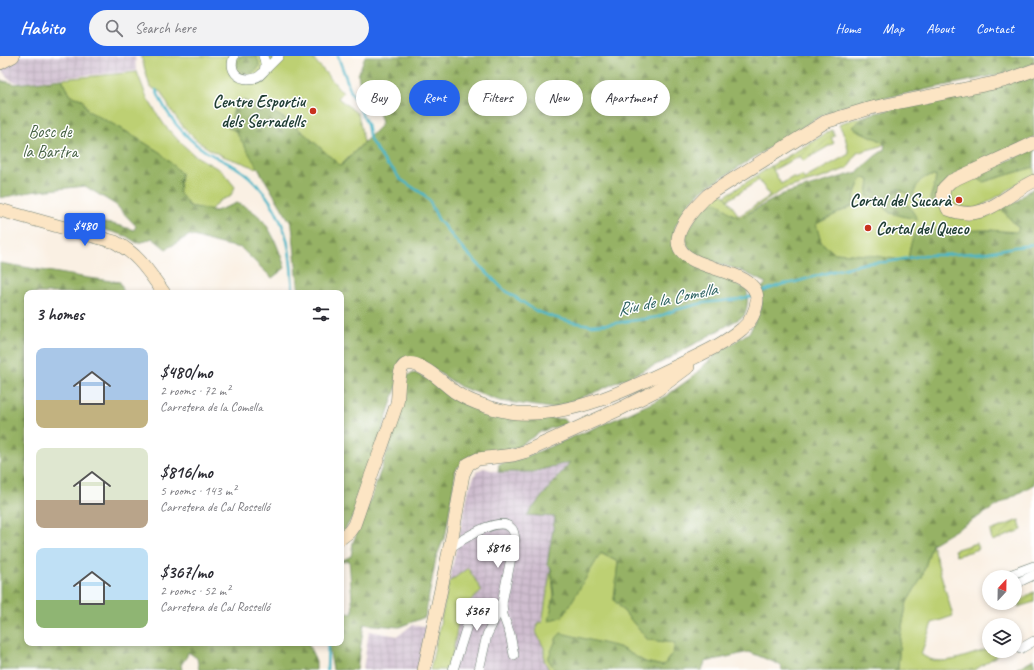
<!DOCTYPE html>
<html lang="en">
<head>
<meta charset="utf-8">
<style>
	:root { --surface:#fff; --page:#f2f2f3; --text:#2b2b33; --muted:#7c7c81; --accent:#2563eb }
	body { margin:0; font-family:Caveat,sans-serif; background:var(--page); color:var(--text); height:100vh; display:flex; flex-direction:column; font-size:15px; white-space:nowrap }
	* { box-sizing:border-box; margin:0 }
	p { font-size:13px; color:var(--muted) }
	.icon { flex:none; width:22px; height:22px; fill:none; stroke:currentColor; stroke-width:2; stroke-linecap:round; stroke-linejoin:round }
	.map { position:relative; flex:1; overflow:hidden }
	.sheet { position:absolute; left:24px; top:234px; width:320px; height:356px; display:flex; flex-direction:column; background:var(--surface); border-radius:8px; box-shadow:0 2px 6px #0003 }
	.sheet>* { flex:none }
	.guide { position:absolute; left:356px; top:24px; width:380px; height:36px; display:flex; gap:8px }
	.needle { width:26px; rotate:22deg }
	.buttons { position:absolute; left:982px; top:514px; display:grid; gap:8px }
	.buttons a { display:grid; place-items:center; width:40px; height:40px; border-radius:50%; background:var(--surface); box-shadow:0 2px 6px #0003; font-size:20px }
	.price { position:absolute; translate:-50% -34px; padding:0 9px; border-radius:4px; background:#fff; color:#222; font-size:13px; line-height:26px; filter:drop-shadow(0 1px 2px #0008) }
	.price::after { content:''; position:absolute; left:50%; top:24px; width:12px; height:9px; margin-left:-6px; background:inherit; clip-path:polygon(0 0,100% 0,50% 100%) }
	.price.on { background:var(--accent); color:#fff }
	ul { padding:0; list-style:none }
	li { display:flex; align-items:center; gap:12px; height:100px; padding:0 12px }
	li span { display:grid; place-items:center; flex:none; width:112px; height:80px; border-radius:8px; color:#555 }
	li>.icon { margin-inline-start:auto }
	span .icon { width:48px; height:48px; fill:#fffc; stroke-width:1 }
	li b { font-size:17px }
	h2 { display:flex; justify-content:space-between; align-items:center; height:48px; padding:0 12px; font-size:17px }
	.pill { padding:0 14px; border-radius:18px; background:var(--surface); box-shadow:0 2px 6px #0003; font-size:14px; line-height:36px }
	.pill.on { background:var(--accent); color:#fff }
	header { display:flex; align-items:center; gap:24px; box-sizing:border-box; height:56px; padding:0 20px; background:var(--accent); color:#fff }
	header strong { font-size:19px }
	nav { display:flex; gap:22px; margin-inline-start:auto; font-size:14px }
	.search { width:280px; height:36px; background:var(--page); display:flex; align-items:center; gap:10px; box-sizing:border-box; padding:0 14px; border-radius:22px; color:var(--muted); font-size:15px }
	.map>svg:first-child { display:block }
	.industrial { fill:url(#industrial-grid) }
	.grass { fill:#bdd073; stroke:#6e8654 }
	.forest { fill:url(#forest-firs); stroke:#5a784c }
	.garden { fill:url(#garden-furrows); stroke:#6e8654 }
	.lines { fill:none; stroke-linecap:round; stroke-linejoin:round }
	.stream { stroke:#4ab6c7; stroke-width:2.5 }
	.street-casing { stroke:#6c7c71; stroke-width:10 }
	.secondary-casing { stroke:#6c7c71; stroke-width:14 }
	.street { stroke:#fff; stroke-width:9 }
	.secondary { stroke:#fce5c4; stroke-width:13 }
	.poi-dot { fill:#c8321e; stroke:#fff; stroke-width:1.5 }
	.labels { text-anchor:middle; stroke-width:3; stroke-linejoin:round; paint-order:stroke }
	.poi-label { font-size:17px; font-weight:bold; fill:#1f3d34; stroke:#fff; text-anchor:end }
	.park-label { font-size:17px; fill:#466244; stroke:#fff }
	.water-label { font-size:18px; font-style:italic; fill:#2c6160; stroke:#fff }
</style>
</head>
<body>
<header>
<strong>Habito</strong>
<div class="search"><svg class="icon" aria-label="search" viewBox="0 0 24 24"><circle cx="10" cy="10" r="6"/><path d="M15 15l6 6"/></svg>Search here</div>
<nav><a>Home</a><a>Map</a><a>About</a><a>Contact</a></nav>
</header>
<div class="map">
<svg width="1034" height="614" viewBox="0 0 1034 614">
	<defs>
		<pattern id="industrial-grid" width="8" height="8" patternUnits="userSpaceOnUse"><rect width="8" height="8" fill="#cfbdcf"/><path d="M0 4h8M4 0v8" fill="none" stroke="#b1a3b2"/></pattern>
		<pattern id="forest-firs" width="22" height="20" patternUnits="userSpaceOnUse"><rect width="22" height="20" fill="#96b265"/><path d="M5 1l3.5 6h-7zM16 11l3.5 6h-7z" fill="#7a9254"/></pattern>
		<pattern id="garden-furrows" width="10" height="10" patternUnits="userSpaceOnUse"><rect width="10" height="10" fill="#bdd073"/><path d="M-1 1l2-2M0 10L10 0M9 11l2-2" fill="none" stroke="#99aa5f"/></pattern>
	</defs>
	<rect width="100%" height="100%" fill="#fff"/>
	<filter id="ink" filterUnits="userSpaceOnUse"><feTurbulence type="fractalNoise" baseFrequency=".025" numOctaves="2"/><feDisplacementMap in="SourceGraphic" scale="8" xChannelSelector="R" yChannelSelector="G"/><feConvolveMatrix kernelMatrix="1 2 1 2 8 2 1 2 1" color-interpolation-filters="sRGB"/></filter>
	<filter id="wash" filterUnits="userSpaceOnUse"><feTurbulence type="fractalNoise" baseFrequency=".012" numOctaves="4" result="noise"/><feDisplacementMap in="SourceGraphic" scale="16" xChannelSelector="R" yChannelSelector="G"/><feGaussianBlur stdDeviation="0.9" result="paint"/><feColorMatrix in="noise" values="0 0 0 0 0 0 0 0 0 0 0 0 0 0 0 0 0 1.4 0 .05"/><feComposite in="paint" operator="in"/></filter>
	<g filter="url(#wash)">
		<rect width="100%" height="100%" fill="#faf0e3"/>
		<!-- industrial -->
		<g class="industrial">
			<polygon points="21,0 135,0 136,15 87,19 20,27 12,25 6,20 0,11"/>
			<polygon points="570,406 528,459 555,460 547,509 551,511 546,550 542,567 536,576 544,592 544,604 549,614 449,614 453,597 460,554 482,535 468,512 449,526 469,433 473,423 477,415 484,412 498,416 533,416"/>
			<polygon points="412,569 427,571 420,614 363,614 369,575 398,580"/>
		</g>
		<!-- grass -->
		<g class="grass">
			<path d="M 141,0 L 311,0 L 343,37 L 338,42 L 358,58 L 364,86 L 340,110 C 321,93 302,73 280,60 C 268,53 255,49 242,44 L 228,71 L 234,74 L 259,109 L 255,113 C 246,106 234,105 223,100 C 194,88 175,64 161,36 L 150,31 Z"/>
			<path d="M 137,16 L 147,42 L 165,70 L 180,86 L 194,99 L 222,115 L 235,131 L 230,141 C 220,143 217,146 211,154 L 189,150 L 179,136 L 181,117 L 161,97 L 122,73 L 88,55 L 82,43 L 71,40 L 62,23 Z"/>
			<path d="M 871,58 L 859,65 L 852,71 C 862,78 875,80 885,88 C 876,93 866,93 857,97 L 848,112 L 825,121 L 784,133 L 740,162 L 730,157 L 722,149 L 707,149 L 720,136 L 725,140 L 739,160 L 770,140 L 756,120 L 771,110 L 781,128 L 793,121 L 795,123 L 802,120 L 804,123 L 849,98 L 845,80 L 839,69 L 844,66 Z"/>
			<polygon points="1034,111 1034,119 1024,123 1002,138 976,153 952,150 948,136 954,132 981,117 983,126"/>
			<polygon points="926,120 936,120 935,127 930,143 939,140 973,163 988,161 1004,151 1003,155 1019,173 1017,177 989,174 952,175 920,172 910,191 908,205 871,200 834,197 821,186 816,168 852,150 857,132 862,121 869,124 867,140 876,144 890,157 909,150 897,144 899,136 897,132 907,138 914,136 917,127"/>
			<path d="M 932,488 L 953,560 L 932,567 L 921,598 C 940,614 969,598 989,593 L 989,595 L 1004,595 L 975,614 L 898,614 L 900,580 L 907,546 L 922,521 Z"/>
			<polygon points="600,497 618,506 614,544 648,584 675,587 674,596 663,610 645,606 619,591 602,588 548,603 555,614 549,614 544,604 544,592 536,576 538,566 542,567 551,511 554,539 549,565 563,560"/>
			<polygon points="468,512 482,535 460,554 453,597 449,614 430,614 449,526"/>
		</g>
		<!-- forest -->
		<g class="forest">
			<path d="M 240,0 L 256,0 C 271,23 225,22 240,0 Z"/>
			<path d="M 365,0 L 1034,0 L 1034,8 L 1011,16 L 841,51 L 817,62 L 702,134 L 686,151 L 675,171 L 673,187 L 747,234 C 748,244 748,250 744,260 L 662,306 L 593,337 L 552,352 L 500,345 L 461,331 L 432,312 L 407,304 L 393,341 L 357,453 L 343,477 L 341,471 L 341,237 L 299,237 L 292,169 L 235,74 L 228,72 L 234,53 L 242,44 C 255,49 268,53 280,60 C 301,72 322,94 341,110 L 380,70 L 382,66 L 377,51 L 372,50 L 362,41 L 358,19 Z"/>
			<path d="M 1034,20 L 1034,81 L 939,140 L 935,148 L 932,146 L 930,143 L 935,127 L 936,120 C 918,120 918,128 912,142 L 907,138 L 898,132 L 899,136 L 897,144 L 909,150 L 918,164 L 890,157 L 876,144 L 867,140 L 869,124 L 862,121 L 857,132 L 852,150 L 816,168 L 821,186 L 834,197 L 869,199 L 908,205 C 910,193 910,181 920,172 L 952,175 L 989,174 L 1017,176 L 1019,172 L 1003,155 L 1004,151 L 1016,146 L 1027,136 L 1034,132 L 1034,428 L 932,488 L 922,521 L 907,546 L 900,580 L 898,614 L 782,614 L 781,609 L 749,596 L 705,606 L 702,614 L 555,614 L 548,603 L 557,581 L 561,577 L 619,591 L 645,606 L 663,610 L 673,596 L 675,587 L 648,584 L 614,544 L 618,506 L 601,497 L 563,560 L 549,565 L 554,539 L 551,512 L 547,509 L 555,461 L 527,459 L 570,406 L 533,416 L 498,416 L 499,408 L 523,402 L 630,357 L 666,340 L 691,322 L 716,298 L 750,276 L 762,248 L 760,234 L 766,227 C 757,223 749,218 741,215 C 727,209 692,202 687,188 C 684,181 688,173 692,168 C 699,156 702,150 716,146 L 722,149 L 730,157 L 740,162 L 783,138 L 858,116 L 875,100 L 884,94 L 885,88 C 875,80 862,78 852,71 L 859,65 L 871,58 Z"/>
			<path d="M 62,23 L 71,40 L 82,43 L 88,55 L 122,73 L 161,97 L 181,117 L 179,136 L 189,150 L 216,155 L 237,147 C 241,149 247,151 251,154 C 270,166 278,191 285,212 L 272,222 L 241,192 L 217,187 L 190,179 L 166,193 L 152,182 L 146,185 L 137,187 L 126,180 L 96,171 L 95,166 L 113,168 L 134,174 L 136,170 L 116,149 L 85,130 L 30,136 L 0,142 L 0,24 L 15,28 Z"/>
			<polygon points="1034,93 1034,111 983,126 977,122 981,117"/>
			<polygon points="0,207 88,222 120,226 124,237 27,237 27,587 308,587 316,606 316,614 199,614 197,602 188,596 187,600 181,609 182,614 0,614"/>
			<path d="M 415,317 L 427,323 L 447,338 L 500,360 L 563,363 L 568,367 L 542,375 L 516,392 L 470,400 L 456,413 L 446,477 L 436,502 L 425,561 L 399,571 L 364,568 L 357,614 L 333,614 L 328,587 L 341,587 L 341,559 L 353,556 L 349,504 L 341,506 L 341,505 L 351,500 L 353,486 C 371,445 385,403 398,361 C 402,347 402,332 408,319 Z"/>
			<polygon points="1034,603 1034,614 1017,614 1017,612"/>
		</g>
		<!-- garden -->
		<g class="garden">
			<polygon points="832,74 835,80 831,82 834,87 803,105 800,100 773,114 771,110"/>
			<polygon points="756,120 759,124 728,144 725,140"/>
			<polygon points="1019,464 1022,474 992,485 990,475"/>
			<polygon points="976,487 979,493 956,500 954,494"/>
			<path d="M 1034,536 L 1034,546 L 1018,551 C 1021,543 1026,539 1034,536 Z"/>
		</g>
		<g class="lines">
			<!-- stream -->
			<g class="stream">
				<polyline points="338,0 351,36 367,68 370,84 387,109 392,112 400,123 423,138 429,144 438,163 463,193 503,233 536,255 553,261 572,266 590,269 609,268 658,261 675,254 703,247 739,243 752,240"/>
				<path d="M 156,34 C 166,58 183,80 205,95 C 215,101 226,106 237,112 C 254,122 270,142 278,160 C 291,185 291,209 293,237"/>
				<polyline points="758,237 783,228 792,227 830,216 866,207 887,206 925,199 943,199 988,196 1015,191 1034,189"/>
				<polyline points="327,614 328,587"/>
			</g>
		</g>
	</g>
	<g filter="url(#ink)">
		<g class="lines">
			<defs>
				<g id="street">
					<path d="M 234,0 C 222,31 276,30 263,0"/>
					<polyline points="264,15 279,0"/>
					<path d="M 449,492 C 461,485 500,457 512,473 C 514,475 514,479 515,482 L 502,547 L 503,559 L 510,578 L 514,599"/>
					<polyline points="1004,521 1034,510"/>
					<polyline points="1015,531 1021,525 1034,519"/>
					<polyline points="1020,593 1034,585"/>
					<polyline points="453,614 471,557 477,549 485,547 497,550 502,547"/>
					<polyline points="479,614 487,579 502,548"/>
				</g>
				<g id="secondary">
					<polyline points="0,7 13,0"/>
					<path d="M 1034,87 L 951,125 L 944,132 L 943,141 L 948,153 C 985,168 1004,139 1034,125"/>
					<path d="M 0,154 L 115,186 C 139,199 148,215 164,237"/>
					<path d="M 341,482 L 349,476 L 354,469 C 363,444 371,418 381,393 C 386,378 392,363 397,347 C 399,339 397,313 405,309 C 410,306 418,309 423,312 C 435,318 444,328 455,336 C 471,347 498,355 517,357 C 575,361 631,332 681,308 C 701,298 724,288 742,273 C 750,266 756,256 757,244 C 759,198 618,226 708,139 L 825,66 L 871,52 L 1004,25 L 1034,14"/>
					<polyline points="424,614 453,476 463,418 468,408 478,403 513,399 527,395 622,352 657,334 688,311"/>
				</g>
			</defs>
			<!-- street casing -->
			<use href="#street" class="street-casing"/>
			<!-- secondary casing -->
			<use href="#secondary" class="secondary-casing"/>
			<!-- street -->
			<use href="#street" class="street"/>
			<!-- secondary -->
			<use href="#secondary" class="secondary"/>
		</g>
	</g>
	<!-- markers -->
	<g class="poi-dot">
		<circle cx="313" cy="55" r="4"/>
		<circle cx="959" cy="144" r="4"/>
		<circle cx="868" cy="172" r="4"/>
	</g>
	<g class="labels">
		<!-- poi labels -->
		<g class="poi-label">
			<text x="305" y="51">Centre Esportiu<tspan x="305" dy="20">dels Serradells</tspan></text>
			<text x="951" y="150">Cortal del Sucarà</text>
			<text x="876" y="178" text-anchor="start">Cortal del Queco</text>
		</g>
		<!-- park labels -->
		<g class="park-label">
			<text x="50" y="81">Bosc de<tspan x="50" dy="20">la Bartra</tspan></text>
		</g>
		<!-- water labels -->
		<g class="water-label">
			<text transform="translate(667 243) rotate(-12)" y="6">Riu de la Comella</text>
		</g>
	</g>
</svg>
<div class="buttons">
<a><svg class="needle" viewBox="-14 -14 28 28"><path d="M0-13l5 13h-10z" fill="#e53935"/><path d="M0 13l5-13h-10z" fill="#7c7c81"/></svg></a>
<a><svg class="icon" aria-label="layers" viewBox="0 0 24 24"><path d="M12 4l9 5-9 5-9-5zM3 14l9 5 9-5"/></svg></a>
</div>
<b class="price on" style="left:85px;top:191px">$480</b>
<b class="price" style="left:498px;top:513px">$816</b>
<b class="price" style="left:477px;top:576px">$367</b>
<div class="guide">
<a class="pill">Buy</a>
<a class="pill on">Rent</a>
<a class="pill">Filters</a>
<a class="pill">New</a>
<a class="pill">Apartment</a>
</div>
<section class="sheet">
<h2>3 homes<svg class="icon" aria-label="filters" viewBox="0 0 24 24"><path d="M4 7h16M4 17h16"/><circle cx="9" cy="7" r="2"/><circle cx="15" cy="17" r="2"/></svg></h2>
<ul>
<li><span style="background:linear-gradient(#a9c7e8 65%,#c2b280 0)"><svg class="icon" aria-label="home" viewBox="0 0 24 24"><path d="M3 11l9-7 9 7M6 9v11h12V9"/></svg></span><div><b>$480/mo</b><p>2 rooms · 72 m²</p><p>Carretera de la Comella</p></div></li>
<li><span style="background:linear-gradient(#dfe7d0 65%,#b9a48a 0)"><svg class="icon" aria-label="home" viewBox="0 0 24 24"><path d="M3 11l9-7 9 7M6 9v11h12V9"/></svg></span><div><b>$816/mo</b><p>5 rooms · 143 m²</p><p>Carretera de Cal Rosselló</p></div></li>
<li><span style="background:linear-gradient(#bfe0f5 65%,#8fb573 0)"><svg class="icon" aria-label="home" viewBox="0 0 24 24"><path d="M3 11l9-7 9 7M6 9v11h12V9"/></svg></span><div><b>$367/mo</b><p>2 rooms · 52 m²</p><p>Carretera de Cal Rosselló</p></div></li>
</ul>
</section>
</div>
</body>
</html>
